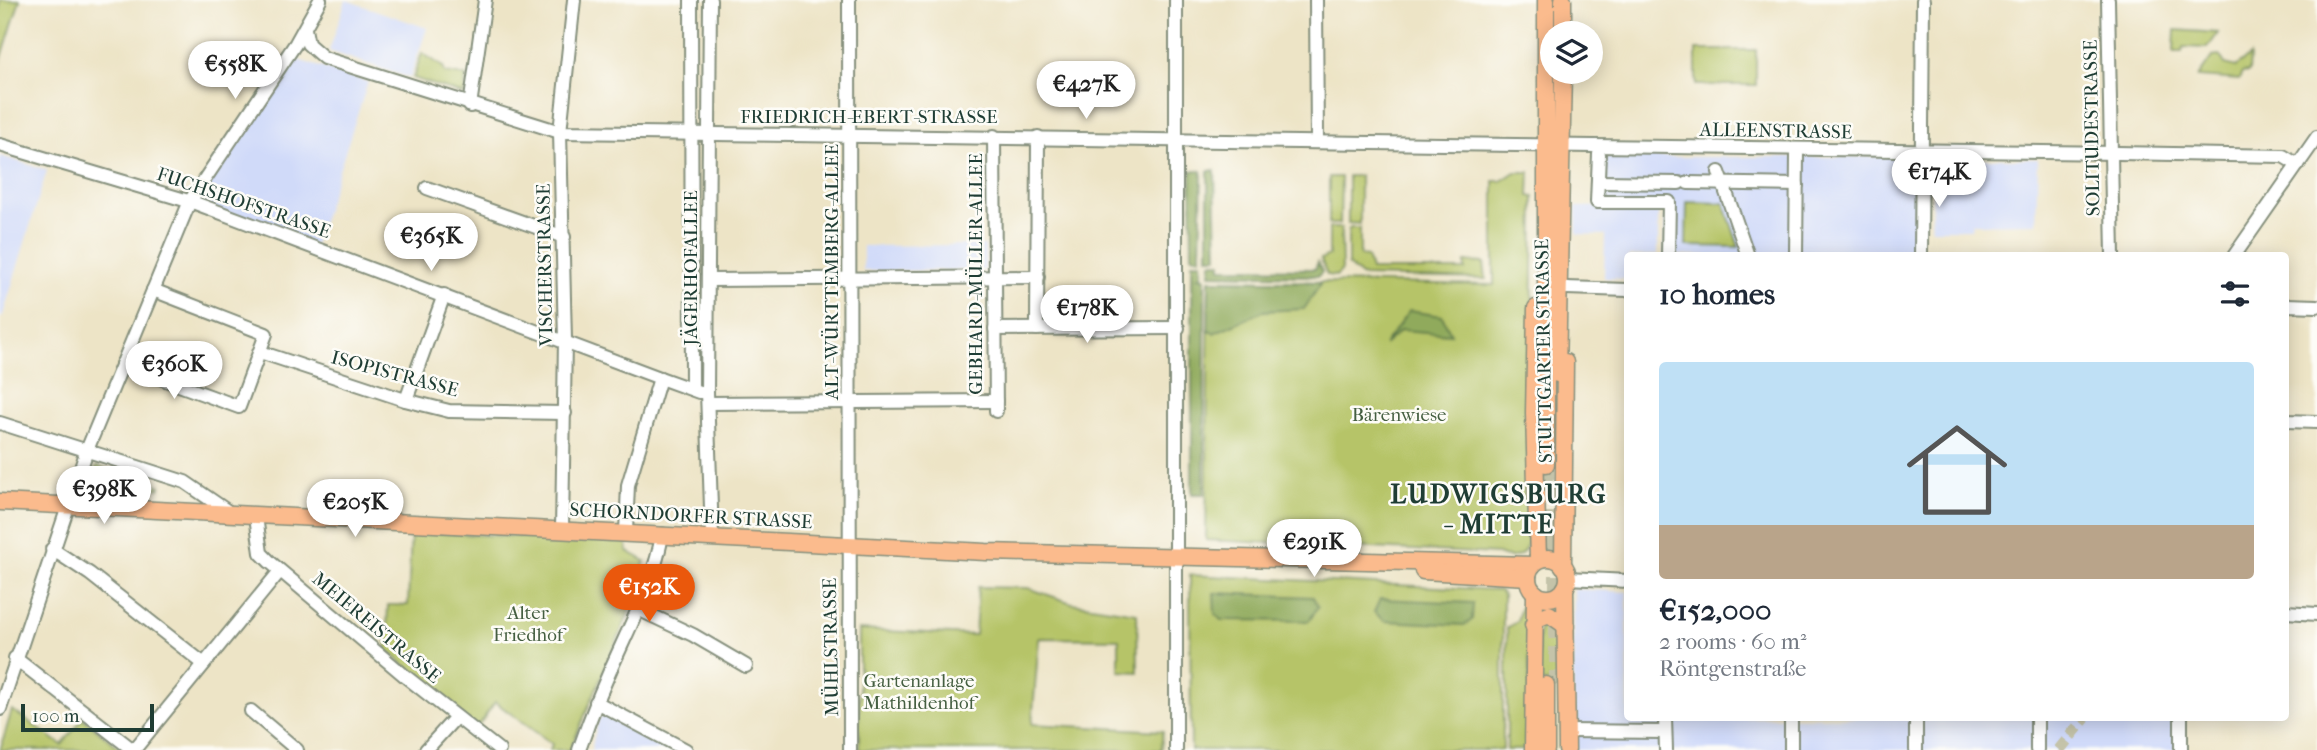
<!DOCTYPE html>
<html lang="en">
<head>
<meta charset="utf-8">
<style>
	:root { --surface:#fff; --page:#f6f6f7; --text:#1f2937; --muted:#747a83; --line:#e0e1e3; --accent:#ea580c }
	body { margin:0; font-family:"IM FELL French Canon",serif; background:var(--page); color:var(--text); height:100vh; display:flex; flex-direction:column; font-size:26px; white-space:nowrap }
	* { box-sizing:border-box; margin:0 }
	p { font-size:23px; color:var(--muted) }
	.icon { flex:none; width:38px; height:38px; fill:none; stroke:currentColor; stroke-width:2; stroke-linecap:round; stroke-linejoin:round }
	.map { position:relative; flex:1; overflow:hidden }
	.panel { position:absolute; left:1624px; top:252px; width:665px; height:469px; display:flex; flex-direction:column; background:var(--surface); border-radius:7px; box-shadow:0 4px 18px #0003 }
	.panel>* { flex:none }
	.controls { position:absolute; left:1540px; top:21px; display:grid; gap:14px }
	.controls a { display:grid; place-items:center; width:63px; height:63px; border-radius:50%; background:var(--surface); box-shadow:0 4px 18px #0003; font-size:35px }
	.scale { position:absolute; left:21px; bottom:18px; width:133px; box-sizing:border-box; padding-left:7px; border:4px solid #1f3d34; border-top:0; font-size:19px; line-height:24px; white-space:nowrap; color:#1f3d34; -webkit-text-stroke:5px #fdfcf7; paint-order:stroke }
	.price { position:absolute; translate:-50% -60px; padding:0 16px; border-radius:24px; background:#fff; color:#222; font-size:23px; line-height:46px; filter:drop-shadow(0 2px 4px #0008) }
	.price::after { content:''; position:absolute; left:50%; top:42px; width:21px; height:16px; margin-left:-10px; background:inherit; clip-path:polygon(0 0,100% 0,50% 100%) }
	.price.current { background:var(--accent); color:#fff }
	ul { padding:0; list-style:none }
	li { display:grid; align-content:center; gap:14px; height:371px; padding:0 35px }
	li+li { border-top:2px solid var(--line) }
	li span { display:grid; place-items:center; height:217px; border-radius:7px; color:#555 }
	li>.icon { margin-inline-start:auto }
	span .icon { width:126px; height:126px; fill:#fffc; stroke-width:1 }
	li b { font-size:30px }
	h2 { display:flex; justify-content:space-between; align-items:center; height:84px; padding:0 35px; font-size:30px }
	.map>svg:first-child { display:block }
	.built { fill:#d0daf9 }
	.green { fill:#b6c467; stroke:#6a804e; stroke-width:2 }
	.forest { fill:#90aa5c; stroke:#587448; stroke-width:2 }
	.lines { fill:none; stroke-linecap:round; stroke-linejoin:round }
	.minor-tunnel { stroke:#c4c3a9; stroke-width:12; stroke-dasharray:12 6; stroke-linecap:butt }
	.major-tunnel { stroke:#c4c3a9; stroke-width:16; stroke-dasharray:16 8; stroke-linecap:butt }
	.minor-casing { stroke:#86907d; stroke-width:16 }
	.major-casing { stroke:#86907d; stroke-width:19 }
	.minor { stroke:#fff; stroke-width:12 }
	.major { stroke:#fbbb8d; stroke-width:16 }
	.labels { text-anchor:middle; stroke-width:5; stroke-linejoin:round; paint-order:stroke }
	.street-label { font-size:19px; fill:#1f3d34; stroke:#fdfcf7 }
	.park-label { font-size:19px; fill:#455f41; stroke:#fdfcf7 }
	.district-label { font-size:26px; font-weight:bold; letter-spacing:2px; fill:#1f3d34; stroke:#fdfcf7 }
</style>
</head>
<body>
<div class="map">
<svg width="2317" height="750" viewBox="0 0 2317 750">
	<rect width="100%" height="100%" fill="#fdfcf7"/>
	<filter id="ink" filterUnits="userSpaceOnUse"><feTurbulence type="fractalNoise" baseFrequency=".0143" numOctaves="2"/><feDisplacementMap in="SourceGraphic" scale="14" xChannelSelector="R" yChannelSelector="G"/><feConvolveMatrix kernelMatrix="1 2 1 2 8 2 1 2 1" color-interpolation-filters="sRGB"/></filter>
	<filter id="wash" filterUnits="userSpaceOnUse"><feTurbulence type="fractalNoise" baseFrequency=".00686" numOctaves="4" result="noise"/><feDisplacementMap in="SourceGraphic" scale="28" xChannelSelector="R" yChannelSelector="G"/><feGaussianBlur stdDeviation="1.57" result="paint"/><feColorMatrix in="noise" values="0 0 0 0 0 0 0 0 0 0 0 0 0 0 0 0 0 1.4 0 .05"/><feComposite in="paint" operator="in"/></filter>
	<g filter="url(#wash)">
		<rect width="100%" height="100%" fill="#ede4c6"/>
		<!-- built -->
		<g class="built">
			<polygon points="346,0 427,28 410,78 329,51"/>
			<polygon points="298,60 368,82 314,246 190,201 288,63"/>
			<polygon points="0,156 47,170 2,318 0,317"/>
			<polygon points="1596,157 1916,157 1914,255 1664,255 1665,206 1658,206 1658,255 1628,256 1627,279 1604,278 1605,235 1577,234 1576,207 1640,206 1595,205"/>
			<polygon points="1934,159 2038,159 2036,223 1972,224 1971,229 1931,229"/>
			<polygon points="985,245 985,270 863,271 863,246"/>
			<polygon points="1574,589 1627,592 1628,718 2176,718 2176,750 1573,750"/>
			<polygon points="605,715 641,733 674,750 591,750 599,718"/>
		</g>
		<!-- green -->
		<g class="green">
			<polygon points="0,0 20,0 0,63"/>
			<polygon points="2175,30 2218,33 2208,48 2183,47 2182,52 2174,52"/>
			<rect x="1696" y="50" width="60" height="35"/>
			<polygon points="422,53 443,67 445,73 466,76 464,95 413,78"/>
			<polygon points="2220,56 2225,64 2236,67 2250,56 2249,72 2242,73 2239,80 2198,77 2212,57"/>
			<path d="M 1515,172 L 1530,172 L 1529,196 L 1534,197 L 1534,201 L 1529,535 C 1527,555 1516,562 1498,554 L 1206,540 L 1209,280 L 1494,285 L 1494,181 L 1501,181 Z"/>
			<polygon points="1348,176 1360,176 1360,224 1348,223"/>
			<polygon points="1329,177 1341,177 1340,224 1329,224"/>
			<polygon points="1687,202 1724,203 1739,247 1686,246"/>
			<polygon points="1329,228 1341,228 1342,270 1336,276 1327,275 1321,259 1329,255"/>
			<polygon points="1351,228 1360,228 1360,256 1367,257 1371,270 1465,270 1465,262 1484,263 1486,279 1361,276 1348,265 1348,230"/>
			<polygon points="97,466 160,486 159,489 93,484 91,478"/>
			<polygon points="411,532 627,541 627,551 645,561 628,615 570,750 550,750 552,744 495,702 476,729 386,649 388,605 408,605"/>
			<polygon points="1190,575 1499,590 1503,595 1503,750 1191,750"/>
			<polygon points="978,587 1028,588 1072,603 1137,613 1138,672 1119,671 1119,639 1039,638 1032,724 1163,731 1161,750 859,750 859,630 975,635"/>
			<polygon points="1529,599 1529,750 1507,750 1507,628 1517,621 1522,603"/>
			<polygon points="1544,619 1557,626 1557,657 1561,683 1537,682 1539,624"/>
			<polygon points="12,710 62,745 83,718 122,750 0,750"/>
		</g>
		<!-- forest -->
		<g class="forest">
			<polygon points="1197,170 1202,171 1200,258 1192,256 1191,171"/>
			<polygon points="1215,170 1217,257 1208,257 1208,171"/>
			<polygon points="1192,262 1201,262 1202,275 1198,277 1205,278 1204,494 1192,494"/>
			<polygon points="1211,262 1221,262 1221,268 1315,269 1318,262 1322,272 1318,276 1210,274"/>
			<polygon points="1209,280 1319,282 1320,285 1304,309 1263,311 1214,333 1208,331"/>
			<polygon points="1409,311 1442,316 1451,334 1401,330 1384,345"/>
			<polygon points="1214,593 1313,597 1318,607 1309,621 1222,620 1215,614"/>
			<polygon points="1380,599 1473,603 1472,620 1464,625 1384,621 1374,612"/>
		</g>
	</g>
	<g filter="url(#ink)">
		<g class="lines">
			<!-- minor-tunnel -->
			<polyline class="minor-tunnel" points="2059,750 2085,718"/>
			<!-- major-tunnel -->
			<g class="major-tunnel">
				<polyline points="1546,464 1546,567"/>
				<polyline points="1557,551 1557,685"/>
			</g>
			<defs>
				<g id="minor">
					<polyline points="691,0 692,389"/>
					<polyline points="710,0 707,392 712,536"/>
					<polyline points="849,0 850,750"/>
					<polyline points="1176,0 1176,750"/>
					<polyline points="1316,0 1317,142"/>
					<polyline points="2108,0 2113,256"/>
					<polyline points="305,29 308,44 324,58 560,132 2118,153 2283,156 2298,165"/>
					<polyline points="470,106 485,0"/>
					<polyline points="994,136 996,411"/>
					<polyline points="0,145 195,203 660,378 699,392 707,392"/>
					<polyline points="1599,154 1597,202 1669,202 1668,256"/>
					<polyline points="1719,172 1748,256"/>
					<polyline points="1598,182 1679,183"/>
					<polyline points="1688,183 1797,185"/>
					<polyline points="427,188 564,237"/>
					<polyline points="1796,256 1797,155"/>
					<polyline points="1921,256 1923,0"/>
					<polyline points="2234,256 2317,137"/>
					<polyline points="710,280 1038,277"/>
					<polyline points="1566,288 1628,290"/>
					<polyline points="2286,305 2317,306"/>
					<polyline points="995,329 1178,328"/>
					<polyline points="1037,329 1038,137"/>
					<polyline points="260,352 405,400 449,411 565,413"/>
					<polyline points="122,364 239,407 266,334 153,290"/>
					<polyline points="406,400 444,295"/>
					<polyline points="708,403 996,401"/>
					<polyline points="2286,421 2317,422"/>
					<polyline points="0,423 185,482 233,515"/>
					<polyline points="256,516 261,553 270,562 405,676 499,750"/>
					<polyline points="562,530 565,340 560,132 574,0"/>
					<polyline points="626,532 628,485 660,378"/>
					<polyline points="52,549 90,574 204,664"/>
					<polyline points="1568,578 1628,581"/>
					<polyline points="638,609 693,635 746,666"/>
					<polyline points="2286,612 2317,614"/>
					<polyline points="15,658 133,750"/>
					<polyline points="596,702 686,750"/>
					<polyline points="0,709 87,450 190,201 296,43 320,0"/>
					<polyline points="251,711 297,750"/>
					<polyline points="1665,718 1666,750"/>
					<polyline points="1791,718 1791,750"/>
					<polyline points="1916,718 1916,750"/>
					<polyline points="2181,718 2181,750"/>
					<polyline points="1567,731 1665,732"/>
					<polyline points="134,750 280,571"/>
					<polyline points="426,750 456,717"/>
					<path d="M 579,750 C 592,712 607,676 624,640 C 639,607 657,570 662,534"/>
					<polyline points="2037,750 2037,718"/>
				</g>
				<g id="major">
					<polyline points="1563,33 1563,0"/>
					<polyline points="1536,308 1534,413 1538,560"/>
					<polyline points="1557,374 1563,72"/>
					<polyline points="1546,464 1546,0"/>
					<polyline points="0,502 986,552 1533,565"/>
					<circle cx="1548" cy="578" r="20"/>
					<polyline points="1563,566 1565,362"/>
					<polyline points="1423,571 1528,577"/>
					<polyline points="1565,588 1567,750"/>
					<polyline points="1533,625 1539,618 1549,614 1566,626"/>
					<polyline points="1533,750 1535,593"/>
					<polyline points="1546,750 1546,685"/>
				</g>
			</defs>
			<!-- minor casing -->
			<use href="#minor" class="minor-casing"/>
			<!-- major casing -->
			<use href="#major" class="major-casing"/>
			<!-- minor -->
			<use href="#minor" class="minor"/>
			<!-- major -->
			<use href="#major" class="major"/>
		</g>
	</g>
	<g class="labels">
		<!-- street labels -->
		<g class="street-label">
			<text x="869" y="123">FRIEDRICH-EBERT-STRASSE</text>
			<text transform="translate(2091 128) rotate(-91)" y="7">SOLITUDESTRASSE</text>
			<text transform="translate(1776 130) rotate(1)" y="7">ALLEENSTRASSE</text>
			<text transform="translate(244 202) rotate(19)" y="7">FUCHSHOFSTRASSE</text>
			<text transform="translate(544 265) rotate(-91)" y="7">VISCHERSTRASSE</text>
			<text transform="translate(690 268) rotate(-90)" y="7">JÄGERHOFALLEE</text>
			<text transform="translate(831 272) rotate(-90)" y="7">ALT-WÜRTTEMBERG-ALLEE</text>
			<text transform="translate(975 274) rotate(-90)" y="7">GEBHARD-MÜLLER-ALLEE</text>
			<text transform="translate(1543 351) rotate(-91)" y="7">STUTTGARTER STRASSE</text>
			<text transform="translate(395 373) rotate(15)" y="7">ISOPISTRASSE</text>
			<text transform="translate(691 515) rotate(3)" y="7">SCHORNDORFER STRASSE</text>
			<text transform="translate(377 627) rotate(40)" y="7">MEIEREISTRASSE</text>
			<text transform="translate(830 647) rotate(-91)" y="7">MÜHLSTRASSE</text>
		</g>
		<!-- park labels -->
		<g class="park-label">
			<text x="1399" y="421">Bärenwiese</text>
			<text x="528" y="619">Alter<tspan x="528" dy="22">Friedhof</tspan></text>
			<text x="919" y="687">Gartenanlage<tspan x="919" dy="22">Mathildenhof</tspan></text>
		</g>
		<!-- district labels -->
		<g class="district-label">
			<text x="1499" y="503">LUDWIGSBURG<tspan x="1499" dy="30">- MITTE</tspan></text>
		</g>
	</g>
</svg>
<div class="controls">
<a><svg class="icon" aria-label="layers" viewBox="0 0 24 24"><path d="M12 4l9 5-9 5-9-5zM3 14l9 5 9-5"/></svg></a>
</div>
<div class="scale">100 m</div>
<b class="price" style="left:235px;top:101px">€558K</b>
<b class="price" style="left:1086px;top:121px">€427K</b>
<b class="price" style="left:1939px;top:209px">€174K</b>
<b class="price" style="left:431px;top:273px">€365K</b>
<b class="price" style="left:1087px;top:345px">€178K</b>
<b class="price" style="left:174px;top:401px">€360K</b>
<b class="price" style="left:104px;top:526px">€398K</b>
<b class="price" style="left:355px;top:539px">€205K</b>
<b class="price" style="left:1314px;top:579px">€291K</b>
<b class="price current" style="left:649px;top:624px">€152K</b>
<section class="panel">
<h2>10 homes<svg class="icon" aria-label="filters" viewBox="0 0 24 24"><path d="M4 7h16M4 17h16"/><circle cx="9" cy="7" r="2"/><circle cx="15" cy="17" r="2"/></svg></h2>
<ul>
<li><span style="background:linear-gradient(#bfe0f5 75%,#b9a48a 0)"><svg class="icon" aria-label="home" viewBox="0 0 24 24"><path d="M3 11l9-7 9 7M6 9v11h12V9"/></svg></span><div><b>€152,000</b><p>2 rooms · 60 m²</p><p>Röntgenstraße</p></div></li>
</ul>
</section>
</div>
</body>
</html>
